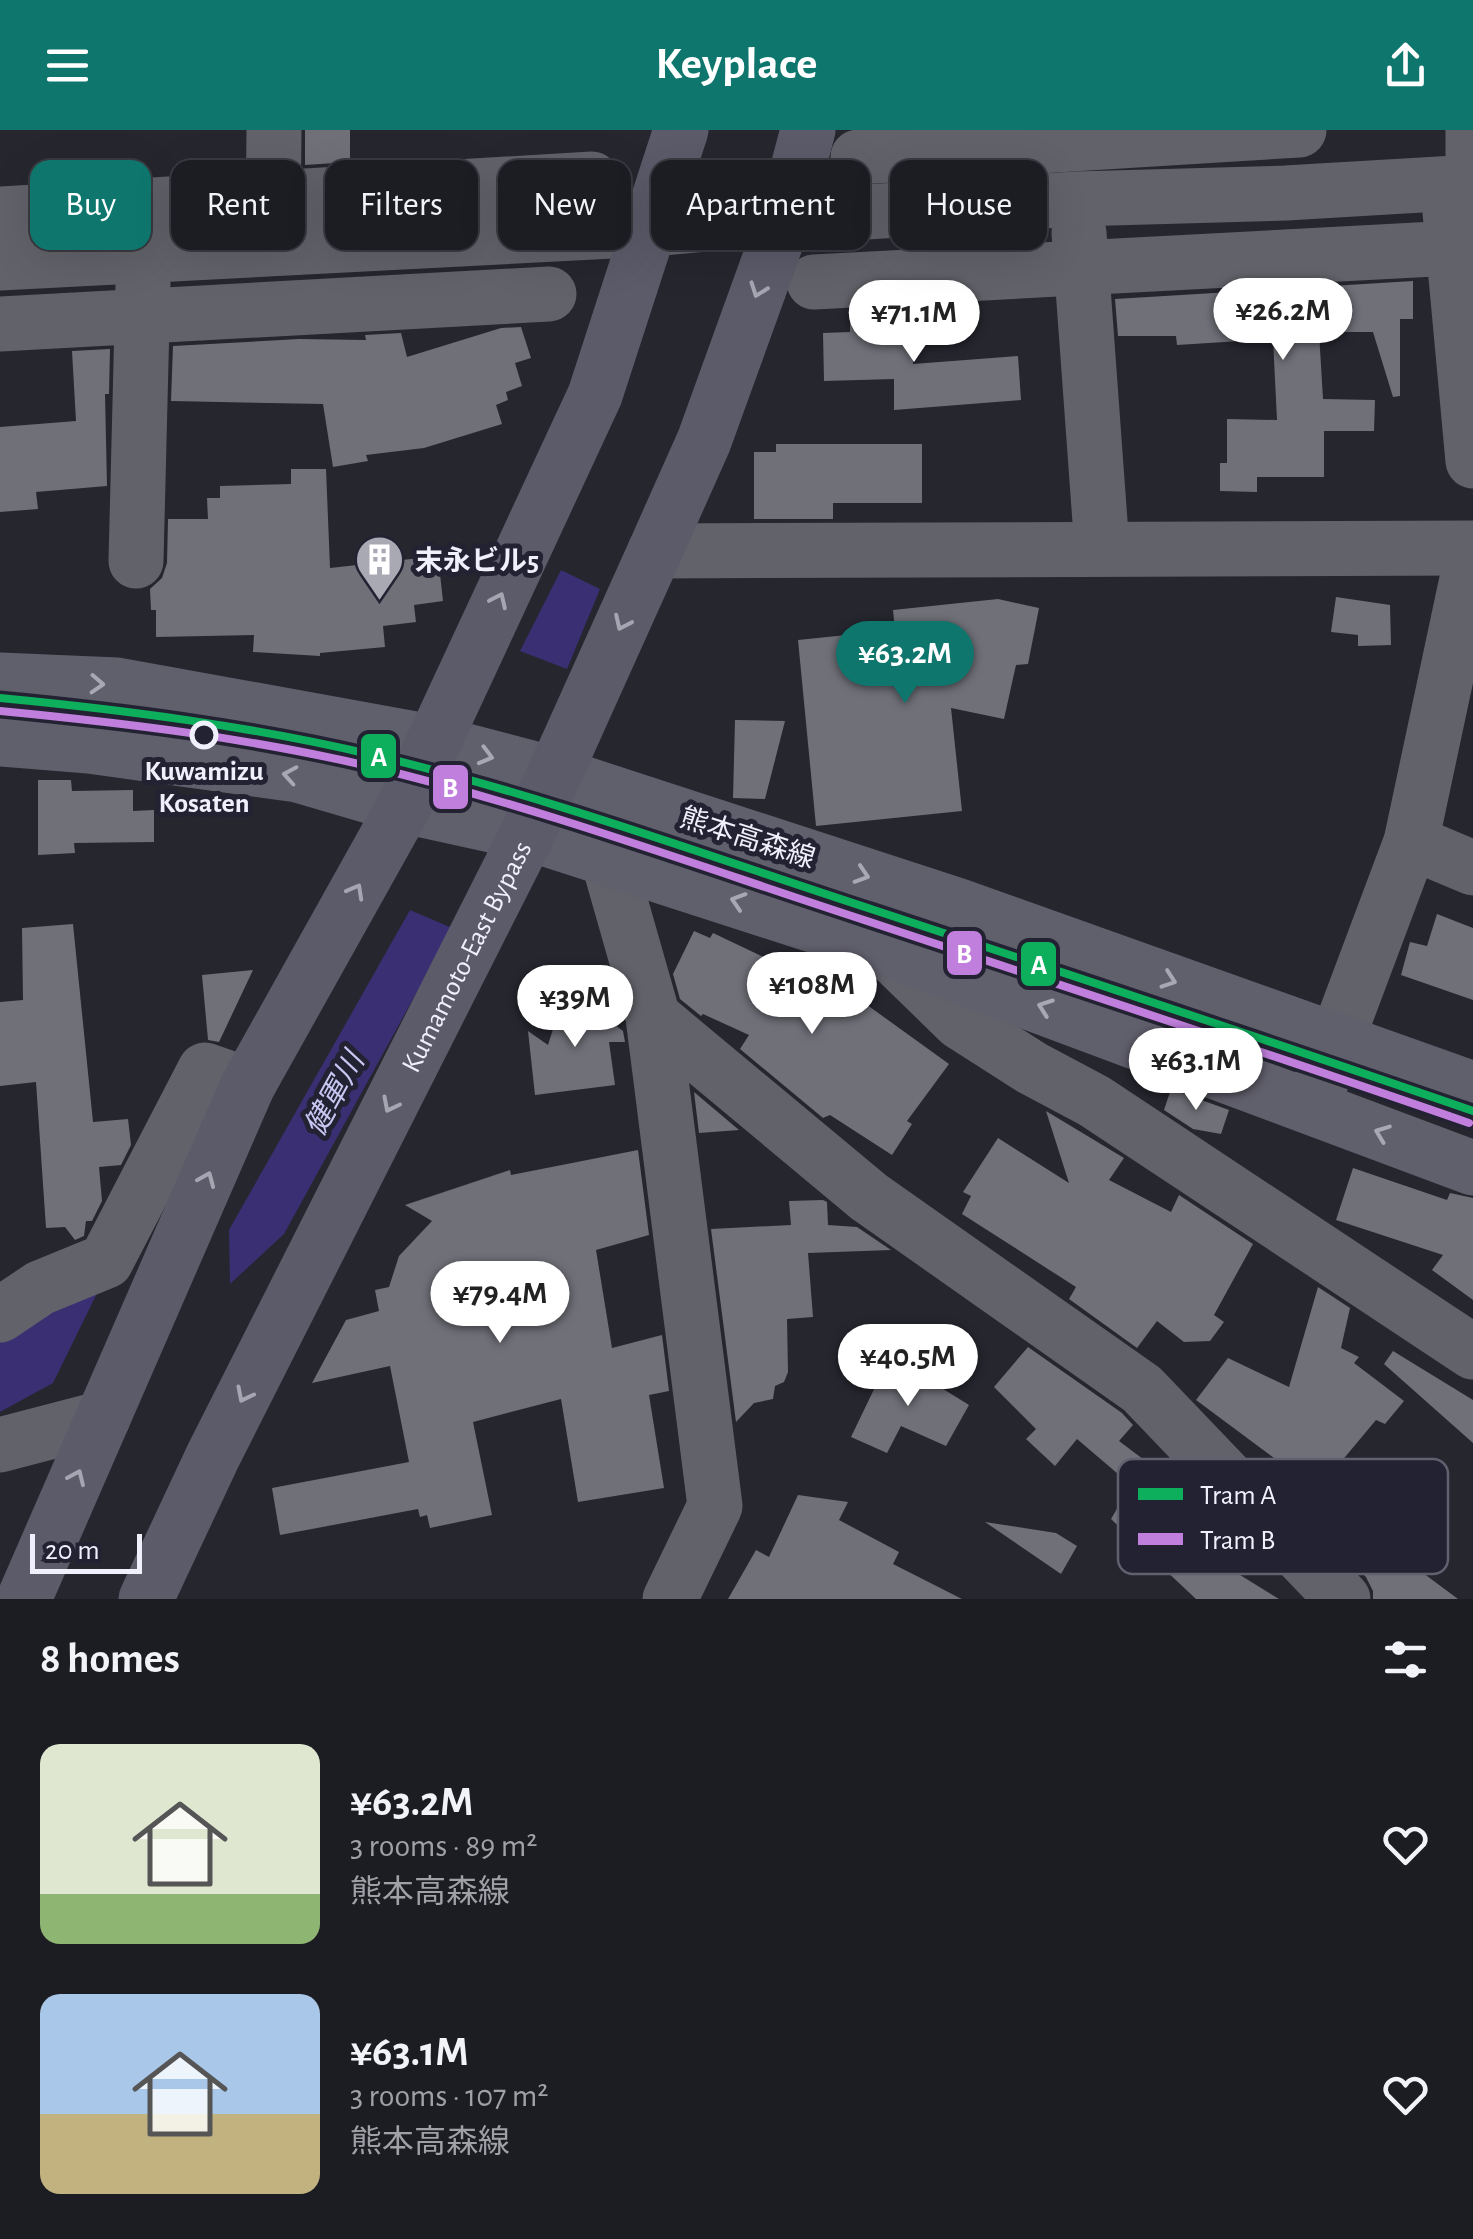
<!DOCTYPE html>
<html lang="en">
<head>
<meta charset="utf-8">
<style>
	:root { --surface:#1c1c23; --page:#25252b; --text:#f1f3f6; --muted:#a0a1a6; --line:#3a3a41; --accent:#0f766e }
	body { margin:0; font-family:"Alegreya Sans","Noto Sans JP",sans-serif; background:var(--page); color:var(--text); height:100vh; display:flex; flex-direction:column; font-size:38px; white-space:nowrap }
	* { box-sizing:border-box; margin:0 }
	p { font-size:32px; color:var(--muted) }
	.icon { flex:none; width:55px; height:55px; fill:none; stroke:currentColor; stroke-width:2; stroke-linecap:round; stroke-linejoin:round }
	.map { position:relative; height:1469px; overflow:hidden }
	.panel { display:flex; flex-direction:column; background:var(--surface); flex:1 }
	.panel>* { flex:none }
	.hud { position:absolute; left:30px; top:30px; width:1415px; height:90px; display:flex; gap:20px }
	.scale { position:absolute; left:30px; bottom:25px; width:112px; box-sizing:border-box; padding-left:10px; border:5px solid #f0f0fc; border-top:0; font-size:28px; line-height:35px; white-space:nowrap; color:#f0f0fc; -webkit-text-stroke:8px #232233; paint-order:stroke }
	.price { position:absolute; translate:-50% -85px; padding:0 22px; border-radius:35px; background:#fff; color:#222; font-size:32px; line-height:65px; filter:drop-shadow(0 2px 5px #0008) }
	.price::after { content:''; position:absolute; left:50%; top:60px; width:30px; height:22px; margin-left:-15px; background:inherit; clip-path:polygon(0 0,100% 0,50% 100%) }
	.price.selected { background:var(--accent); color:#fff }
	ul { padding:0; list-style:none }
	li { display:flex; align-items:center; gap:30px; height:250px; padding:0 40px }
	li span { display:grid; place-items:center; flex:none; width:280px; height:200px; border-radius:20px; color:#555 }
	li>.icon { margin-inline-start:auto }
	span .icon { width:120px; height:120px; fill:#fffc; stroke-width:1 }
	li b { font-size:42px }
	h2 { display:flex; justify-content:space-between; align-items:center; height:120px; padding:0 40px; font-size:42px }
	.pill { padding:0 35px; border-radius:20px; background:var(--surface); box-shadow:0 10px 40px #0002,0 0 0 2px var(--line); font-size:35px; line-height:90px }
	.pill.selected { background:var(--accent); color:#fff }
	header { display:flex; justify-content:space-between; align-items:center; height:130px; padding:0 40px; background:var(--accent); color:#fff; font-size:45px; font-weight:600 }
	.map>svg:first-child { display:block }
	.water { fill:#392f72 }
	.building { fill:#707079 }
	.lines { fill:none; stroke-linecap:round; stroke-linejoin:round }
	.minor { stroke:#62626a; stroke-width:55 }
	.major { stroke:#605f6c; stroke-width:55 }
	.highway { stroke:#5c5b6a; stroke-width:55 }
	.tram-1-casing { stroke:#232233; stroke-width:15 }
	.tram-2-casing { stroke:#232233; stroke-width:15 }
	.tram-1 { stroke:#0daf5c; stroke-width:8 }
	.tram-2 { stroke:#c07fdc; stroke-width:8 }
	.oneway { stroke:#a6a6b3 }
	.oneway2 { stroke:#a8a8b4 }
	.stop-dot { fill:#232233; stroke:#f0f0fc; stroke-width:5 }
	.labels { text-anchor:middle; stroke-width:10; stroke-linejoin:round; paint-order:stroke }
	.poi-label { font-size:28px; font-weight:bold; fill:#f0f0fc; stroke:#232233; text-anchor:start }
	.stop-label { font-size:28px; font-weight:bold; fill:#f0f0fc; stroke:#232233 }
	.street-label { font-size:28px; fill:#f0f0fc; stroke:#232233 }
	.water-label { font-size:30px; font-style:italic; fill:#c7c6f1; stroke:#232233 }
	.key { fill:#232233; stroke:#60606f; stroke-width:2.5 }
	.key-label { font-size:28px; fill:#f0f0fc }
	.line-badge { stroke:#232233; stroke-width:4 }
	.badge-label { font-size:28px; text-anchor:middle; font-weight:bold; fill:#fff }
</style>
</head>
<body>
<header><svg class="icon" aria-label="menu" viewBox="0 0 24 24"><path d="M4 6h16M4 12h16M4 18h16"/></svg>Keyplace<svg class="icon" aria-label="share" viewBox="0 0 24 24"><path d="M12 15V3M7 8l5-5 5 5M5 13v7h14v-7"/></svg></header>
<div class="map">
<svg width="1473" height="1469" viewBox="0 0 1473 1469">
	<rect width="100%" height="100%" fill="#26262f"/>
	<!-- water -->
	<g class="water">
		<polygon points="561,440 600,459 567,539 520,521"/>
		<polygon points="410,780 452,798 284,1104 230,1154 229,1100"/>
		<polygon points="103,1151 53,1253 0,1282 0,1210"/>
	</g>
	<!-- building -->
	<g class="building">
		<polygon points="305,0 350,0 350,32 305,35"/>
		<polygon points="1413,151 1413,189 1400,189 1400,266 1393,267 1373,202 1319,202 1323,269 1375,270 1374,301 1324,301 1324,347 1257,347 1257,362 1220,361 1220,333 1227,333 1227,289 1277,290 1273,209 1177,215 1176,206 1118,206 1115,169"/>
		<polygon points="911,178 913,234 1018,226 1021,270 894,280 894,249 824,251 823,203 850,202 850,181"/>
		<polygon points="521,197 531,228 515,233 522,256 506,262 508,270 496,275 502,294 424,318 366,325 368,331 333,337 323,274 171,271 173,216 299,209 366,210 365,205 401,203 407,227 501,198"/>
		<polygon points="110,219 109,264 105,264 107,356 36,362 38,379 0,382 0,297 76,291 72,221"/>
		<polygon points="776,314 922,314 922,373 833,373 833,389 754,389 754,322 776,322"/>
		<polygon points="291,339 326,339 330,438 438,426 443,471 414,475 416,492 383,496 385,517 320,523 320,526 253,522 254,505 156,507 156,480 151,480 150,459 162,448 167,433 168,389 208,389 207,368 220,368 220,356 291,354"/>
		<polygon points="1336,467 1390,475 1391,515 1358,516 1358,505 1331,502"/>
		<polygon points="998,469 1039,478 1028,534 1016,535 1004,589 951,578 962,681 816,696 798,510 895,500 893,480"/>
		<polygon points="735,590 785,591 765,669 733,668"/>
		<polygon points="38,650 71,650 72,661 133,660 133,681 154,680 154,712 74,713 75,723 38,725"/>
		<polygon points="1437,784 1473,798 1473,870 1401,845 1410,812 1427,816"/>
		<polygon points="73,794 93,992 128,989 131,1015 121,1035 99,1037 102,1071 92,1091 86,1091 84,1106 75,1110 65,1097 46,1098 36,952 0,956 0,872 23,870 22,798"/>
		<polygon points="694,801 710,808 713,803 789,839 792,831 846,856 845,859 949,934 907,991 912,994 892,1025 830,985 823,988 740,919 749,905 703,884 701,886 680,869 673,844"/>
		<polygon points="253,840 219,912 208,910 202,845"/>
		<polygon points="566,858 623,901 625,912 609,912 615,955 535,965 528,901 548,915"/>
		<polygon points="1171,959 1229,980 1221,1004 1193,999 1164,980"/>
		<polygon points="694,962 739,1000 699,1003"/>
		<polygon points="1046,981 1124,1028 1109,1050 1171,1082 1179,1065 1253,1114 1214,1185 1224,1192 1210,1211 1184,1212 1157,1191 1137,1218 1069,1169 1076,1157 962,1084 971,1066 963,1062 998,1008 1069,1053"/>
		<polygon points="638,1020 649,1105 596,1120 612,1218 662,1205 669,1261 649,1265 664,1358 578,1372 561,1269 473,1292 492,1385 430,1398 427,1385 420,1387 418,1379 280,1405 272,1358 409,1332 390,1236 312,1253 346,1190 379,1181 375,1160 389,1157 399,1126 432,1091 405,1075 510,1040 511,1045"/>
		<polygon points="1353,1038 1447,1070 1450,1063 1473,1068 1473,1170 1432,1140 1443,1125 1336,1090"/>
		<polygon points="823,1070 827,1072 828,1095 857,1097 891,1120 808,1123 813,1187 787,1189 788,1242 784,1252 775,1256 773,1269 754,1273 736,1292 711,1099 791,1095 789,1071"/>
		<polygon points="1318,1157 1350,1178 1341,1218 1359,1227 1354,1233 1404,1271 1385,1294 1376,1290 1330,1345 1341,1352 1388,1417 1458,1469 1373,1469 1373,1461 1366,1447 1267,1344 1278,1331 1196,1270 1228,1228 1289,1257"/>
		<polygon points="1028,1217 1122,1283 1133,1295 1119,1311 1224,1390 1203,1422 1279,1469 1196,1469 1111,1389 1131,1355 1077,1309 1055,1336 1026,1309 1036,1299 994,1257"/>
		<polygon points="1393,1221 1473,1270 1473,1313 1384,1234"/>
		<polygon points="890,1226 969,1275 946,1316 901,1296 887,1323 851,1307"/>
		<polygon points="798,1365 848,1372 839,1390 899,1422 893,1434 962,1469 728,1469 756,1420 769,1427"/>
		<polygon points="985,1392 1056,1403 1077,1416 1061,1444"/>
	</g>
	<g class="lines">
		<!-- minor -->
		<g class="minor">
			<polyline points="1473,0 1473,37"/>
			<polyline points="858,27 1299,0"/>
			<polyline points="1450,82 1473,331"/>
			<polyline points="0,84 592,49"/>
			<polyline points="273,102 274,0"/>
			<polyline points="1079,103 1102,419"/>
			<polyline points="0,133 651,99 785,87 1076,69 1286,63 1473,52"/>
			<polyline points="814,152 1473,117"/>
			<polyline points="0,194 549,164"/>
			<polyline points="655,421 1473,418"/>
			<polyline points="136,431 143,153"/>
			<polyline points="1411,712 1473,738"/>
			<polyline points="608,729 653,887 715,1376 670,1469"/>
			<polyline points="884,818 960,892 1032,938 1094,971 1473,1222"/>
			<polyline points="653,887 869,1067 1142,1259 1343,1469"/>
			<polyline points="1312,976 1411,712 1473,421"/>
			<polyline points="0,1185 40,1158 106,1131 205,940 248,955"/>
			<polyline points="0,1315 103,1288"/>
		</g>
		<!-- major -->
		<g class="major">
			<polyline points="0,550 117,555 432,612 554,644 959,776 1473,959"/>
			<polyline points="0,609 89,616 298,645 404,676 528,703 884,818 1473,1038"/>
		</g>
		<!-- highway -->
		<g class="highway">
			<polyline points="24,1469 248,955 404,676 595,265 681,0"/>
			<path id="s1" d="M 146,1469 L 213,1326 L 528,703 L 655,421 L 704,311 L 785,87 L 808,0"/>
		</g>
		<defs>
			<path id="tram-1" d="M 0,568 C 125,580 250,596 373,625 C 543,665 708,726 874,780 C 1074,846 1274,912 1473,981"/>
			<path id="tram-2" d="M 0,581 C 125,593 250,608 372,637 C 539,677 701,737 864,790 C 1066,857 1268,923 1469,993"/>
		</defs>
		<!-- tram-1 casing -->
		<use href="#tram-1" class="tram-1-casing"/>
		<!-- tram-2 casing -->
		<use href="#tram-2" class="tram-2-casing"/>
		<!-- tram-1 -->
		<use href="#tram-1" class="tram-1"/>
		<!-- tram-2 -->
		<use href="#tram-2" class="tram-2"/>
	</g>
	<!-- one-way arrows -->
	<defs><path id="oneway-chevron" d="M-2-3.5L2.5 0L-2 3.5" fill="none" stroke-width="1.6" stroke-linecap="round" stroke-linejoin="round" transform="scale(2.5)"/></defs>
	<g class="oneway">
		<use href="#oneway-chevron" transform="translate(758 160) rotate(110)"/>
		<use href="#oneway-chevron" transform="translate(499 470) rotate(-65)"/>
		<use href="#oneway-chevron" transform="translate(622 493) rotate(115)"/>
		<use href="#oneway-chevron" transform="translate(356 761) rotate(-61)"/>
		<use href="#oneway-chevron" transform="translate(390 975) rotate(117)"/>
		<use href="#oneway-chevron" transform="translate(207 1049) rotate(-67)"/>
		<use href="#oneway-chevron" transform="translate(244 1265) rotate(117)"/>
		<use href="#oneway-chevron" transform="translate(77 1347) rotate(-66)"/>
	</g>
	<g class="oneway2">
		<use href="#oneway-chevron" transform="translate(97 554) rotate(3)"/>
		<use href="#oneway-chevron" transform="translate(486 626) rotate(15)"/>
		<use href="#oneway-chevron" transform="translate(290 645) rotate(-170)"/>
		<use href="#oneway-chevron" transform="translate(862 745) rotate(18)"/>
		<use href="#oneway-chevron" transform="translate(738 771) rotate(-162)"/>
		<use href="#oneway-chevron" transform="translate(1169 850) rotate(19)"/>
		<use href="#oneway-chevron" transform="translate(1045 877) rotate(-160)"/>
		<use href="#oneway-chevron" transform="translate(1382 1003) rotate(-159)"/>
	</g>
	<!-- icons -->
	<defs>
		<symbol id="building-pin" viewBox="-11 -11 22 30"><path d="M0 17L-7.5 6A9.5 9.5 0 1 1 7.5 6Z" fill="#a9a9b4" stroke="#232233"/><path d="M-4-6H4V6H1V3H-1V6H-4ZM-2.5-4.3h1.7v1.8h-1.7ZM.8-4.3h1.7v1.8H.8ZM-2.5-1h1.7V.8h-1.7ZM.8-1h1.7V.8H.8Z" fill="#fff"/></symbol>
	</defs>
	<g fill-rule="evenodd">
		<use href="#building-pin" x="352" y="402" width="55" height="75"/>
	</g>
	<!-- markers -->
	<circle class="stop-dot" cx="204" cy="605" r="12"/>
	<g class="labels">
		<!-- poi labels -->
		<g class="poi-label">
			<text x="415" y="440">末永ビル5</text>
		</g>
		<!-- stop labels -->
		<g class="stop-label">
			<text x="204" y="650">Kuwamizu<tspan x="204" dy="32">Kosaten</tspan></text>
		</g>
		<!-- street labels -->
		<g class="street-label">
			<text transform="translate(748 707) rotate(18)" y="10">熊本高森線</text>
			<text dy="10" stroke="none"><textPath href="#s1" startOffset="718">Kumamoto-East Bypass</textPath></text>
		</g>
		<!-- water labels -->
		<g class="water-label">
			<text transform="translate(334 964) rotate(-61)" y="10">健軍川</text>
		</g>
	</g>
	<!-- legend -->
	<rect x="1118" y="1329" width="330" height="115" rx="15" class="key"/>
	<rect x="1138" y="1358" width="45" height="12" fill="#0daf5c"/>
	<rect x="1138" y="1403" width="45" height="12" fill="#c07fdc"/>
	<g class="key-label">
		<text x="1200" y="1374">Tram A</text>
		<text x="1200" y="1419">Tram B</text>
	</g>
	<g class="line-badge">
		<rect x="359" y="602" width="39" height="48" rx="10" fill="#0daf5c"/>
		<rect x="431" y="633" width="39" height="48" rx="10" fill="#c07fdc"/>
		<rect x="945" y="799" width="39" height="48" rx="10" fill="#c07fdc"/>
		<rect x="1019" y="810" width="39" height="48" rx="10" fill="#0daf5c"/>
	</g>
	<g class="badge-label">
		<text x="379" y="636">A</text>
		<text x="450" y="667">B</text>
		<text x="964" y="833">B</text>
		<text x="1039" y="844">A</text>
	</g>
</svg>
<div class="scale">20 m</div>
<b class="price" style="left:1283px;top:233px">¥26.2M</b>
<b class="price" style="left:914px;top:235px">¥71.1M</b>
<b class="price selected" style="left:905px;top:576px">¥63.2M</b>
<b class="price" style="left:812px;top:907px">¥108M</b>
<b class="price" style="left:575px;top:920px">¥39M</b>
<b class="price" style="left:1196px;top:983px">¥63.1M</b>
<b class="price" style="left:500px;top:1216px">¥79.4M</b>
<b class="price" style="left:908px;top:1279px">¥40.5M</b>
<div class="hud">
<a class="pill selected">Buy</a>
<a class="pill">Rent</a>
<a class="pill">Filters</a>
<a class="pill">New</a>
<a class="pill">Apartment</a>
<a class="pill">House</a>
</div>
</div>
<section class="panel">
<h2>8 homes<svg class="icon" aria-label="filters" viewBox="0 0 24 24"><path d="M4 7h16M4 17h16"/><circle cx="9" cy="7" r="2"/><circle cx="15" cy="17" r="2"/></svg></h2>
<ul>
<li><span style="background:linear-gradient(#dfe7d0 75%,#8fb573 0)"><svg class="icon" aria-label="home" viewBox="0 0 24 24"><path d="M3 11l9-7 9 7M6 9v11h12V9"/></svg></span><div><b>¥63.2M</b><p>3 rooms · 89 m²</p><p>熊本高森線</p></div><svg class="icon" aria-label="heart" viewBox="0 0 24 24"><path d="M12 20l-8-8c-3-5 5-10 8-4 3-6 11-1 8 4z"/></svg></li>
<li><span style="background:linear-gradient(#a9c7e8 60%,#c2b280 0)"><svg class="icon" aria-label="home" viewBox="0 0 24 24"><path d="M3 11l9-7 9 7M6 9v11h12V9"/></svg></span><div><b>¥63.1M</b><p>3 rooms · 107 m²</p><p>熊本高森線</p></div><svg class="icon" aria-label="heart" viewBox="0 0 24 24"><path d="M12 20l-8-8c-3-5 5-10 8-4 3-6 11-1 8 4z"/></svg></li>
</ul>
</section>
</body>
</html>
